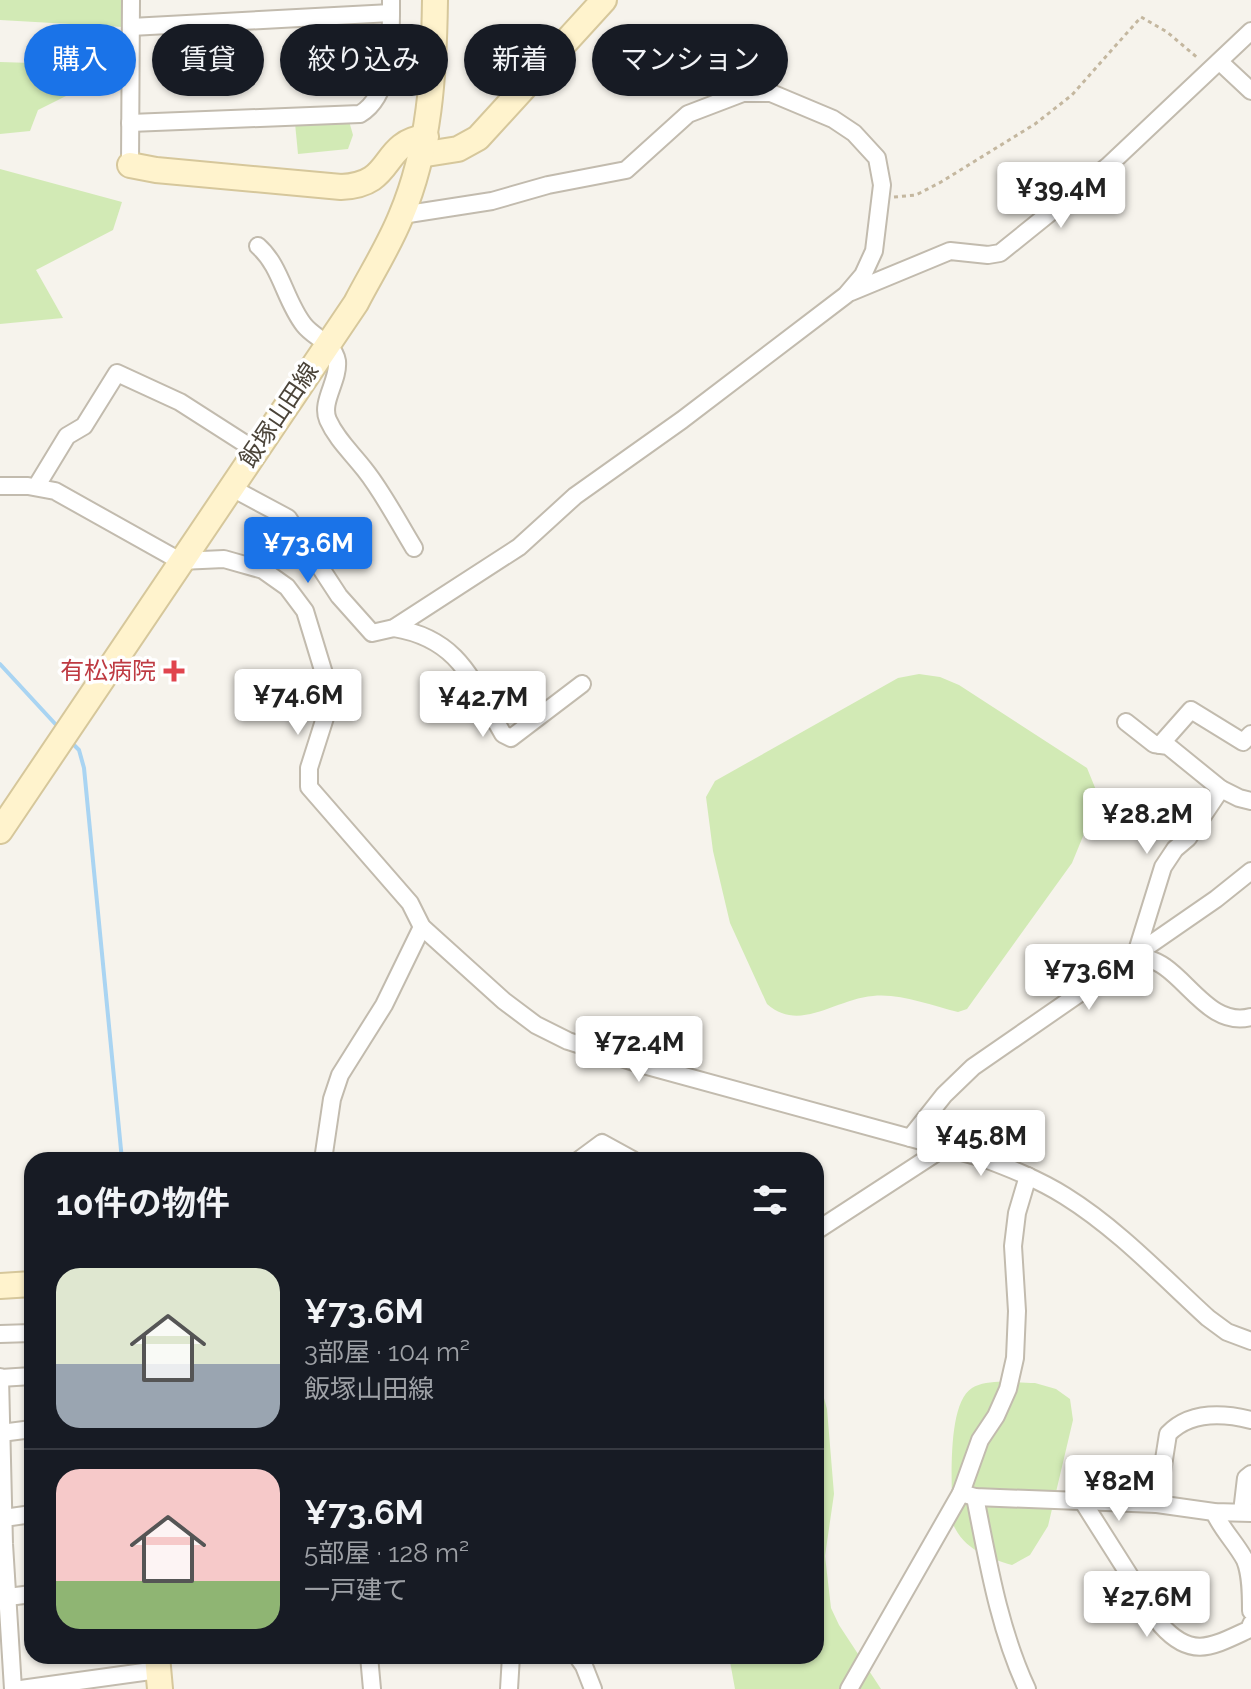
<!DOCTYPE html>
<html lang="ja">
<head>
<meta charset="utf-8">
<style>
	:root { --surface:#171b24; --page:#242831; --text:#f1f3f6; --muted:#9ea1a6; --line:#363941; --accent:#1a73e8 }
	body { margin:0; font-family:Raleway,"Noto Sans JP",sans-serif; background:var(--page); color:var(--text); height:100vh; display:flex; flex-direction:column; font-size:30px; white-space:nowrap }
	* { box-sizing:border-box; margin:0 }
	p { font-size:26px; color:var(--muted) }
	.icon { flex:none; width:44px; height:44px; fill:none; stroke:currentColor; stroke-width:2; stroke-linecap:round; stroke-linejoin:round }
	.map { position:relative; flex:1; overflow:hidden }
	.side { position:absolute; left:24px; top:1152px; width:800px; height:512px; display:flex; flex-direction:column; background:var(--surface); border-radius:24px; box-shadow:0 2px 6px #0004 }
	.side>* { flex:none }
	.top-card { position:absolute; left:24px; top:24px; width:800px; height:72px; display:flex; gap:16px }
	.price { position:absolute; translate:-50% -68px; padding:0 18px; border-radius:8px; background:#fff; color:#222; font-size:26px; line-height:52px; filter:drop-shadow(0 2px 4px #0008) }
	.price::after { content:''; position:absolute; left:50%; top:48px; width:24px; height:18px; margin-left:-12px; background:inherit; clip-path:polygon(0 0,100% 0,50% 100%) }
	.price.current { background:var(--accent); color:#fff }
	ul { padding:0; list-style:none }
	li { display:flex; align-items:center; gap:24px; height:200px; padding:0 32px }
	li+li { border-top:2px solid var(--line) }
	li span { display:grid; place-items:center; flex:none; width:224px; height:160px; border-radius:24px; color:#555 }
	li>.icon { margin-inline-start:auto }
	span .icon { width:96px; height:96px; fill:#fffc; stroke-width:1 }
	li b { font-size:34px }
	h2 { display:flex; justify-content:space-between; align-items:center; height:96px; padding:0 32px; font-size:34px }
	.tag { padding:0 28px; border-radius:36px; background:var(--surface); box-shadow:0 2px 6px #0004; font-size:28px; line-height:72px }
	.tag.current { background:var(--accent); color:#fff }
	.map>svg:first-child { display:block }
	.green { fill:#d2eab5 }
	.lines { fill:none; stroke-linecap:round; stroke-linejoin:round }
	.stream { stroke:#a9d4f2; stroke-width:4 }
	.street-casing { stroke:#c2bbae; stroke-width:20 }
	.secondary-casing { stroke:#d6c79b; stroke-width:28 }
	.path { stroke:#c4b79f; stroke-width:3; stroke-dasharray:4 4; stroke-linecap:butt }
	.street { stroke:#fff; stroke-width:16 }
	.secondary { stroke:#fff3cd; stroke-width:24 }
	.health-dot { fill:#e0444e; stroke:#fff; stroke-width:3 }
	.labels { text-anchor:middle; stroke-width:7; stroke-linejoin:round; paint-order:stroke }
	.street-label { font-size:24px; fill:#4b4439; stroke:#fff }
	.health-label { font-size:24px; fill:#be3a42; stroke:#fff; text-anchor:end }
</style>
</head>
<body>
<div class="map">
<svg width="1251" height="1689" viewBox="0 0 1251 1689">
	<rect width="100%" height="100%" fill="#f6f3ec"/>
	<!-- green -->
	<g class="green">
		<polygon points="0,0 123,0 123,27 0,20"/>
		<polygon points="0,62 97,65 100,79 38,110 30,131 0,134"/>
		<polygon points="349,121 353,135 348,149 298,154 295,123"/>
		<polygon points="0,169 122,202 113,230 36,270 63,318 0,324"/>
		<path d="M 919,674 L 940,677 L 959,685 L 1087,768 L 1096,790 L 1093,812 L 1072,863 L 967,1009 L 958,1012 C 932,1006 900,993 873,996 C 835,999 800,1033 767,1004 L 730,923 L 713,851 L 706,797 L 715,781 L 898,678 Z"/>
		<polygon points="816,1369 827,1409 834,1494 825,1556 831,1608 839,1625 881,1689 735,1689 729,1656 816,1656"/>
		<path d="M 1035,1383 L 1056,1389 L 1070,1399 L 1073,1420 L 1048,1526 L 1030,1555 L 1012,1565 C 987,1558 963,1549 952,1522 C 953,1492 945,1405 972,1388 C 988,1378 1017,1383 1035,1383 Z"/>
	</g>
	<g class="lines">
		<!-- stream -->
		<g class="stream">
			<polyline points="0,664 59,728"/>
			<polyline points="70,741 79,750 84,768 122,1160"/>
		</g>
		<defs>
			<g id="street">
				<polyline points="131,27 391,13"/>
				<polyline points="1220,62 1251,91"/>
				<path d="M 130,123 L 360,114 C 393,95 391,34 391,0"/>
				<polyline points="130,165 131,0"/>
				<path d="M 258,246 C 281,266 285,301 304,325 C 314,338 334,343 337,361 C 339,381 320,402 328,420 C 337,440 352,453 365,470 C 384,494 398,522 414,548"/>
				<polyline points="851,292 950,251 988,255 1000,253 1108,166 1251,31"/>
				<path d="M 0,486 L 28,486 L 55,491 L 180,561 L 224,559 L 263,570 L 287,587 L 305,611 L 326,680 L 329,705 L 309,768 L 309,787 L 410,903 L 422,927 L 504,1001 L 536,1025 L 568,1041 L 640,1064 L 980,1157 C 1009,1168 1038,1179 1065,1196 C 1118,1229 1162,1276 1208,1318 L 1227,1332 L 1251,1341"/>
				<polyline points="36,487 67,436 84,426 117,373 180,402 255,450"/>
				<polyline points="230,487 288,518 339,596 372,633 394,628 519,547 575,496 682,420 846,295 863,275 874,251 882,185 877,158 854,133 833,119 771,93 743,93 688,114 626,170 548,185 492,201 402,215"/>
				<path d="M 394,628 C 460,639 472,681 503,734 L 511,738 L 582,684"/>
				<polyline points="1126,722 1154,744 1168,746 1221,789 1239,798 1251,801"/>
				<polyline points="1160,745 1191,710 1243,742 1251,734"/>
				<path d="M 1221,789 L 1188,838 L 1175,849 L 1163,867 L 1136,954 C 1146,958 1156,960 1165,967 C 1192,986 1214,1027 1251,1017"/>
				<polyline points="910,1138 944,1095 973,1067 1216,899 1251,871"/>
				<polyline points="323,1160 332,1099 340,1075 384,1005 422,927"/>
				<polyline points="579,1160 602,1143 633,1160"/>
				<polyline points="816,1231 945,1147"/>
				<polyline points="0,1334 32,1333"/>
				<polyline points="0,1377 4,1544 13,1689"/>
				<polyline points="0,1378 32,1376"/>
				<polyline points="1,1433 32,1429"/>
				<polyline points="961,1493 975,1497 1157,1504 1214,1512 1251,1513"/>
				<path d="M 975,1497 C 988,1562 999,1629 1027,1689"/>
				<path d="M 1083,1502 L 1161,1625 C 1192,1660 1213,1646 1250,1629 L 1251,1624"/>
				<path d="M 1157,1504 L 1168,1434 C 1190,1411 1223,1413 1251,1420"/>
				<path d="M 1214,1512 C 1222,1530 1236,1543 1245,1560 C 1251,1574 1251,1595 1251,1611"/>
				<polyline points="1242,1512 1246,1478 1251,1474"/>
				<polyline points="4,1518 32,1514"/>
				<polyline points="8,1597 32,1594"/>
				<polyline points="369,1656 372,1689"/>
				<polyline points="577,1656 584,1666 593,1689"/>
				<polyline points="21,1689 158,1670"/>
				<polyline points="509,1689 511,1656"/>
				<polyline points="849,1689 961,1493 980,1440 996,1416 1008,1389 1015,1358 1017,1311 1013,1246 1017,1213 1028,1176"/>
			</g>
			<g id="secondary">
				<polyline points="420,155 458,149 478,138 604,0"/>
				<path d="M 130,165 L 156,170 L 341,187 C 396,185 379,143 426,137"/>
				<path d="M 0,831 L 356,303 C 371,274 389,246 401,216 C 430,148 434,73 435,0"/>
				<polyline points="0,1286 32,1284"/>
				<polyline points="157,1656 160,1689"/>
			</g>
		</defs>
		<!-- street casing -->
		<use href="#street" class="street-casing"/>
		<!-- secondary casing -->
		<use href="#secondary" class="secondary-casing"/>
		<!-- path -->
		<g class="path">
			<polyline points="52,48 116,48"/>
			<polyline points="894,197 916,195 941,182 1035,124 1072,95 1141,17 1167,32 1199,59"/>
		</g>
		<!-- street -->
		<use href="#street" class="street"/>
		<!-- secondary -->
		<use href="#secondary" class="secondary"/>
	</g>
	<!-- markers -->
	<path class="health-dot" d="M170 659h8v8h8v8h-8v8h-8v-8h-8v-8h8z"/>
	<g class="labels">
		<!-- street labels -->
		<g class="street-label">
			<text transform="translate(279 415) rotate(-56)" y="8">飯塚山田線</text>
		</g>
		<!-- health labels -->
		<g class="health-label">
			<text x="156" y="679">有松病院</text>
		</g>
	</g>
</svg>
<b class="price" style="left:1061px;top:230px">¥39.4M</b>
<b class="price current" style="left:308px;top:585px">¥73.6M</b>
<b class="price" style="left:298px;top:737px">¥74.6M</b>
<b class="price" style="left:483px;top:739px">¥42.7M</b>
<b class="price" style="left:1147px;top:856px">¥28.2M</b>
<b class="price" style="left:1089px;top:1012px">¥73.6M</b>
<b class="price" style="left:639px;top:1084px">¥72.4M</b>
<b class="price" style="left:981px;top:1178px">¥45.8M</b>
<b class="price" style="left:1119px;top:1523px">¥82M</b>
<b class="price" style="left:1147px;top:1639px">¥27.6M</b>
<div class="top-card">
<a class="tag current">購入</a>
<a class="tag">賃貸</a>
<a class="tag">絞り込み</a>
<a class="tag">新着</a>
<a class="tag">マンション</a>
</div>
<section class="side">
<h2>10件の物件<svg class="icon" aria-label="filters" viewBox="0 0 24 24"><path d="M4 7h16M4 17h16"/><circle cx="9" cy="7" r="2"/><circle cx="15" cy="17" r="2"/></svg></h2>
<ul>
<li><span style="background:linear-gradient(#dfe7d0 60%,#9aa5b1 0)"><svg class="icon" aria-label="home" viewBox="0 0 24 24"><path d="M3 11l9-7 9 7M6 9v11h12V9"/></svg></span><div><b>¥73.6M</b><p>3部屋 · 104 m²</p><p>飯塚山田線</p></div></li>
<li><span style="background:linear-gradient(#f6c9c9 70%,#8fb573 0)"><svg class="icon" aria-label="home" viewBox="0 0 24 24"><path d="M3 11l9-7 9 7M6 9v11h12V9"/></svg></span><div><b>¥73.6M</b><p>5部屋 · 128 m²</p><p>一戸建て</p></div></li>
</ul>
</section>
</div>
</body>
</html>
